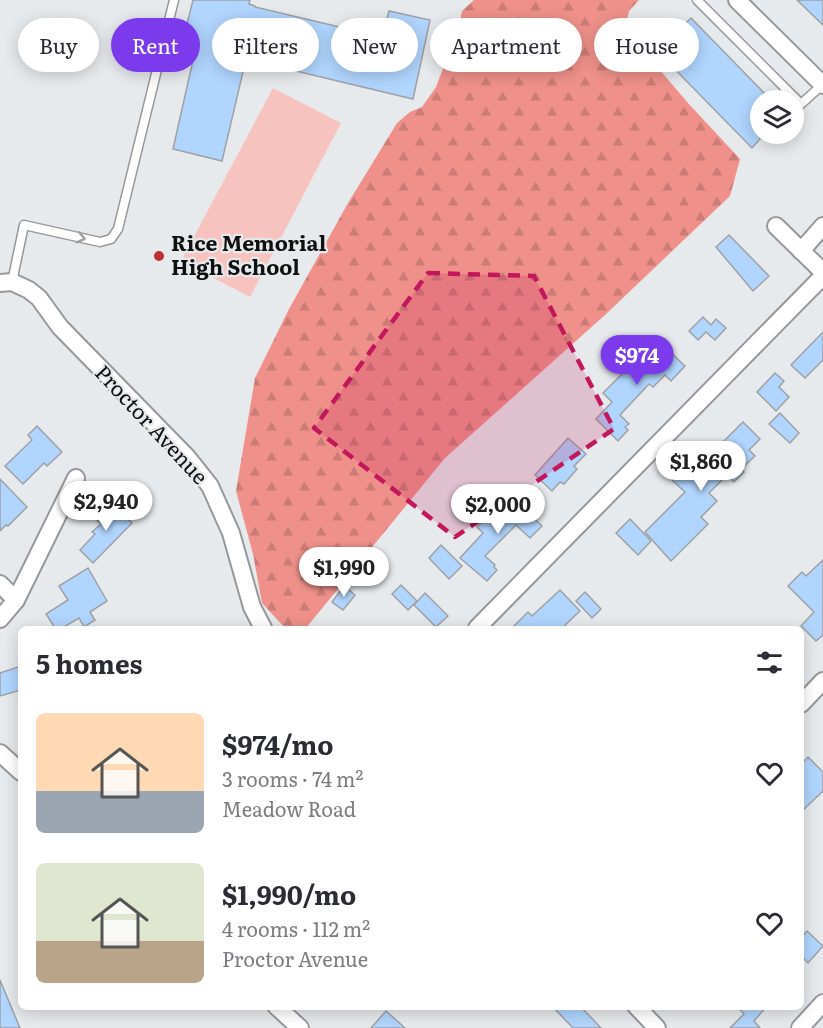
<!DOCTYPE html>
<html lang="en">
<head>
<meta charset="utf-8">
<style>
	:root { --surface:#fff; --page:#f2f2f3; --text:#2b2b33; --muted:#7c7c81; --accent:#7c3aed }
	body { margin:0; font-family:Literata,serif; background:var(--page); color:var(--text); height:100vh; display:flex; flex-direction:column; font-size:22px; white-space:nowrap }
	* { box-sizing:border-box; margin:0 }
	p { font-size:20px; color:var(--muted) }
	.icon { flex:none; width:33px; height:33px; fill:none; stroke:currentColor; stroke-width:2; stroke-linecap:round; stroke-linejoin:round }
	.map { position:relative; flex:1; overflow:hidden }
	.details { position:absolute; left:18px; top:626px; width:786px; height:384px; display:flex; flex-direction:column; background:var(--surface); border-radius:9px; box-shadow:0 3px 15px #0003 }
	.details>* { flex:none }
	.top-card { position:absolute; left:18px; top:18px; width:788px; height:54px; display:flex; gap:12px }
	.buttons { position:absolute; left:750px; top:90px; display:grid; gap:12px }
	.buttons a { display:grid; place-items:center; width:54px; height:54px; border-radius:50%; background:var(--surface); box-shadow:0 3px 15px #0003; font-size:30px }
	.price { position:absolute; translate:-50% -51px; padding:0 14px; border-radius:21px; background:#fff; color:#222; font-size:20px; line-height:39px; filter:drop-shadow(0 2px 3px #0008) }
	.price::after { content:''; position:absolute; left:50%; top:36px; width:18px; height:14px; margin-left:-9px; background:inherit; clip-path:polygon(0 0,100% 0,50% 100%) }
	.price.current { background:var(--accent); color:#fff }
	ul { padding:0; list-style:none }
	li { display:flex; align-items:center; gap:18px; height:150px; padding:0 18px }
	li span { display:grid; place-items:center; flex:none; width:168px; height:120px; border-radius:9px; color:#555 }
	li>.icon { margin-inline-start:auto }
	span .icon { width:72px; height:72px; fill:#fffc; stroke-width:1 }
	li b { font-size:26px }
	h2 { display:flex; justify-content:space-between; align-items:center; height:72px; padding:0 18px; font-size:26px }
	.chip { padding:0 21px; border-radius:27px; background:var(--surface); box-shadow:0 3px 15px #0003; font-size:21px; line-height:54px }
	.chip.current { background:var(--accent); color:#fff }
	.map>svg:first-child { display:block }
	.forest { fill:url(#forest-firs) }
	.garden { fill:#f6c3be }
	.building { fill:#b0d5fe; stroke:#9fa1a4; stroke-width:1.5 }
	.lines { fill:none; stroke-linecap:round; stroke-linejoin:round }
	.lane-casing { stroke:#96989b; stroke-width:11 }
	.street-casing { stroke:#96989b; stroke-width:20 }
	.lane { stroke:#fff; stroke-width:8 }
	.street { stroke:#fff; stroke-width:16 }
	.oneway { stroke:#9f9f9f }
	.marked { fill:#c2185b; fill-opacity:0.2; stroke:#c2185b; stroke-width:4.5; stroke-dasharray:12 8; stroke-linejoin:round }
	.poi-dot { fill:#bf3033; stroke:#e7eaed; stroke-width:2 }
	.labels { text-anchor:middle; stroke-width:4.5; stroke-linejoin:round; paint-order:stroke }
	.poi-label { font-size:21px; font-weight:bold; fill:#0f1010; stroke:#e7eaed; text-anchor:start }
	.street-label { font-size:21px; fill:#0f1010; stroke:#e7eaed }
</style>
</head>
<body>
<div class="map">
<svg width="823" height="1028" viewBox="0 0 823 1028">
	<defs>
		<pattern id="forest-firs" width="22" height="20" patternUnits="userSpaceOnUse" patternTransform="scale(1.5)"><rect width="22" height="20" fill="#ef918a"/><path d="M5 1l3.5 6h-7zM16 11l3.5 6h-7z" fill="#cc7c76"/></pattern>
	</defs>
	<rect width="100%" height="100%" fill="#e7eaed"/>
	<!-- forest -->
	<polygon class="forest" points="474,0 639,0 629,11 625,29 688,103 740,159 730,196 605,315 445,458 306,628 285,628 262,603 253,554 236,491 255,378 289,309 348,203 397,123 410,112 422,107 436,87 459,26 462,11"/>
	<!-- garden -->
	<polygon class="garden" points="273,88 341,123 250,297 181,261"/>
	<!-- building -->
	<g class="building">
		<polygon points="193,0 250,0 249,4 255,6 255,7 382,37 389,11 430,20 413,99 246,59 222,161 173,149 196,47 182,44"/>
		<polygon points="797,0 823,0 823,25"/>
		<polygon points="691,18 771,100 760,100 760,139 752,148 657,51"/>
		<polygon points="729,235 769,276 753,291 716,247"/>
		<polygon points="703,317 711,325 716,319 726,328 715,340 706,332 698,340 689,331"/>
		<polygon points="823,332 823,360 805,378 791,365"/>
		<polygon points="661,343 685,366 671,381 665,375 653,387 649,384 620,415 629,424 625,427 628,430 618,441 596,419 612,402 603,393 642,354 646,358"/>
		<polygon points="775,373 784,381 779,387 789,397 776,411 757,392"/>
		<polygon points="780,413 799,433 790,443 769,424"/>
		<polygon points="743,422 760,439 749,450 755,456 741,469 744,472 734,482 727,475 709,493 717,501 701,517 708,524 671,561 645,532 685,492 672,480 688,464 694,471"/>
		<polygon points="37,426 62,452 47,466 44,463 23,484 5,466 32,440 28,435"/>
		<polygon points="568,438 586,454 574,466 577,469 564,484 560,482 552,491 535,475"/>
		<polygon points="0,479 27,507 8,526 6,525 0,531"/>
		<polygon points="510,495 542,526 530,538 516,525 485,556 495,565 494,567 497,570 487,581 460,558 483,533 477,527"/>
		<polygon points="111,503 132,523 93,563 80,550 95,534 92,532 101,524 96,519"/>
		<polygon points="630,519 651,541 638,555 616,533"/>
		<polygon points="441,545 462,566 449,579 429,558"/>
		<polygon points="823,560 823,635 816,641 801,626 814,612 788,586 802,572 806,576"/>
		<polygon points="88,568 107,601 90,612 95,620 84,627 79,618 62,628 55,628 46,614 68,600 59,586"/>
		<polygon points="401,585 417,601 408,610 392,594"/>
		<polygon points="344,586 355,595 343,610 332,602"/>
		<polygon points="560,590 580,611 562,628 512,628 528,612 532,616"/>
		<polygon points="585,592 601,609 592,618 576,601"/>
		<polygon points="425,593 448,616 436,627 414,605"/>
		<polygon points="21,666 21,690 0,696 0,673"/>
		<polygon points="808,757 823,772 823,791 801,812 801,764"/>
		<polygon points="807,931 823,946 808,963 801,956 801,938"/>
		<polygon points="0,980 20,1028 0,1028"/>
		<polygon points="552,1006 580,1006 601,1028 573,1028"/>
		<polygon points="737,1006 767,1006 754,1021 760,1028 730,1028 744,1014"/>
		<polygon points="386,1011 405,1028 371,1028"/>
	</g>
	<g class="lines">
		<defs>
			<g id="lane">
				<polyline points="697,0 801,104 822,85"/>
				<polyline points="12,282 24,225 100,242 111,239 118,229 174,0"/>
			</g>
			<g id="street">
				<polyline points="737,0 823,85"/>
				<polyline points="776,226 823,272"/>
				<polyline points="801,251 823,226"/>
				<polyline points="0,283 12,282 29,290 39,298 60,327 187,457 210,486 231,533 252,607 263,628"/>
				<polyline points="0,584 16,600"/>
				<polyline points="0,619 16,600 76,478"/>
				<polyline points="477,628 823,276"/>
				<polyline points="801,704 823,681"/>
				<polyline points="0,753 21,772"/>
				<polyline points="276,1006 300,1028"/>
				<polyline points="636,1006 657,1028"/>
				<polyline points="800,1028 823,1003"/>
			</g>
		</defs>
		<!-- lane casing -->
		<use href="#lane" class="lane-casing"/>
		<!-- street casing -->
		<use href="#street" class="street-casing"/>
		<!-- lane -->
		<use href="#lane" class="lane"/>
		<!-- street -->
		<use href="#street" class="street"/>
	</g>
	<!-- one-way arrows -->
	<defs><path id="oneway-chevron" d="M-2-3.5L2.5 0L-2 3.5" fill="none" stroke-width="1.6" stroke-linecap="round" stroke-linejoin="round" transform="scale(1.5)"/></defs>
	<use class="oneway" href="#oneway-chevron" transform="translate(81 238) rotate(13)"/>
	<!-- marked area -->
	<path class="marked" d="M 428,273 L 534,276 L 614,429 L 455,537 L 314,428 Z"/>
	<!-- markers -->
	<circle class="poi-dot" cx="159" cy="256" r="6"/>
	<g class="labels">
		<!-- poi labels -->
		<g class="poi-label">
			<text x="171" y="251">Rice Memorial<tspan x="171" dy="24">High School</tspan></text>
		</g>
		<!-- street labels -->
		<g class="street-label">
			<text transform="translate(151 425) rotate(47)" y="7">Proctor Avenue</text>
		</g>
	</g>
</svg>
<div class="buttons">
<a><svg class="icon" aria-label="layers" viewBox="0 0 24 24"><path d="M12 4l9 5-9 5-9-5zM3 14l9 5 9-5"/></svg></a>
</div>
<b class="price current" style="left:637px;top:386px">$974</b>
<b class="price" style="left:701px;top:492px">$1,860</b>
<b class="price" style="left:106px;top:532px">$2,940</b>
<b class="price" style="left:498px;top:535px">$2,000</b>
<b class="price" style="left:344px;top:598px">$1,990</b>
<div class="top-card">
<a class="chip">Buy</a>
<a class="chip current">Rent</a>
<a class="chip">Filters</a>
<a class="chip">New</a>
<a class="chip">Apartment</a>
<a class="chip">House</a>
</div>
<section class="details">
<h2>5 homes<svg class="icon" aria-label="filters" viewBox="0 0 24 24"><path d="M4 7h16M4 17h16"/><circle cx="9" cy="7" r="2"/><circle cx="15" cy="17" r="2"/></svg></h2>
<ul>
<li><span style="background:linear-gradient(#ffd9b3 65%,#9aa5b1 0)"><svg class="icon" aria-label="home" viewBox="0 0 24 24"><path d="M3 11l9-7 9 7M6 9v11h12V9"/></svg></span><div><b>$974/mo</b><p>3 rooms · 74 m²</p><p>Meadow Road</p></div><svg class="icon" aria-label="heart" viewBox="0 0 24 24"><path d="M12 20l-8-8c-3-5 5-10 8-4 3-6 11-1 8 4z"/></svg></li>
<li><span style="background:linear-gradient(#dfe7d0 65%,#b9a48a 0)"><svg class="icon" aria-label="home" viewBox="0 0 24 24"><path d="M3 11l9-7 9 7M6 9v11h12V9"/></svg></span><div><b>$1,990/mo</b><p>4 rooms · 112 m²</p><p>Proctor Avenue</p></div><svg class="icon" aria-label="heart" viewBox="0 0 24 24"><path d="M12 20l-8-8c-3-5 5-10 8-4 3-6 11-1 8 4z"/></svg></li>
</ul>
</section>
</div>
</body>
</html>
